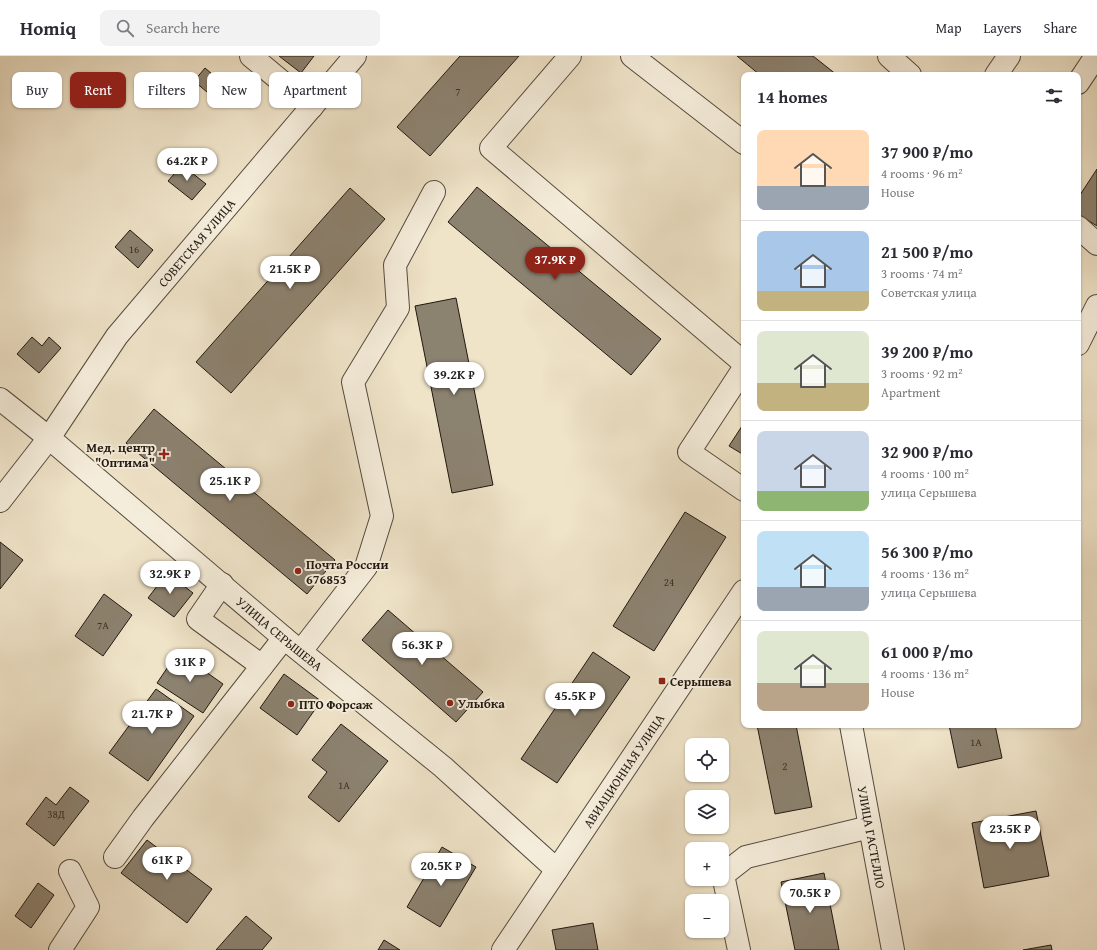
<!DOCTYPE html>
<html lang="en">
<head>
<meta charset="utf-8">
<style>
	:root { --surface:#fff; --page:#f2f2f3; --text:#2b2b33; --muted:#7c7c81; --line:#e1e1e2; --accent:#8f2418 }
	body { margin:0; font-family:"Gentium Book Plus",serif; background:var(--page); color:var(--text); height:100vh; display:flex; flex-direction:column; font-size:15px; white-space:nowrap }
	* { box-sizing:border-box; margin:0 }
	p { font-size:13px; color:var(--muted) }
	.icon { flex:none; width:22px; height:22px; fill:none; stroke:currentColor; stroke-width:2; stroke-linecap:round; stroke-linejoin:round }
	.map { position:relative; flex:1; overflow:hidden }
	.sheet { position:absolute; left:741px; top:16px; width:340px; height:656px; display:flex; flex-direction:column; background:var(--surface); border-radius:8px; box-shadow:0 1px 3px #0004 }
	.sheet>* { flex:none }
	.hud { position:absolute; left:12px; top:16px; width:380px; height:36px; display:flex; gap:8px }
	.controls { position:absolute; left:685px; top:682px; display:grid; gap:8px }
	.controls a { display:grid; place-items:center; width:44px; height:44px; border-radius:8px; background:var(--surface); box-shadow:0 1px 3px #0004; font-size:20px }
	.price { position:absolute; translate:-50% -34px; padding:0 9px; border-radius:14px; background:#fff; color:#222; font-size:13px; line-height:26px; filter:drop-shadow(0 1px 2px #0008) }
	.price::after { content:''; position:absolute; left:50%; top:24px; width:12px; height:9px; margin-left:-6px; background:inherit; clip-path:polygon(0 0,100% 0,50% 100%) }
	.price.active { background:var(--accent); color:#fff }
	ul { padding:0; list-style:none }
	li { display:flex; align-items:center; gap:12px; height:100px; padding:0 16px }
	li+li { border-top:1px solid var(--line) }
	li span { display:grid; place-items:center; flex:none; width:112px; height:80px; border-radius:8px; color:#555 }
	li>.icon { margin-inline-start:auto }
	span .icon { width:48px; height:48px; fill:#fffc; stroke-width:1 }
	li b { font-size:17px }
	h2 { display:flex; justify-content:space-between; align-items:center; height:48px; padding:0 16px; font-size:17px }
	.chip { padding:0 14px; border-radius:8px; background:var(--surface); box-shadow:0 1px 3px #0004; font-size:14px; line-height:36px }
	.chip.active { background:var(--accent); color:#fff }
	header { display:flex; align-items:center; gap:24px; box-sizing:border-box; height:56px; padding:0 20px; background:var(--surface); border-bottom:1px solid var(--line) }
	header strong { font-size:19px }
	nav { display:flex; gap:22px; margin-inline-start:auto; font-size:14px }
	.search { width:280px; height:36px; background:var(--page); display:flex; align-items:center; gap:10px; box-sizing:border-box; padding:0 14px; border-radius:8px; color:var(--muted); font-size:15px }
	.map>svg:first-child { display:block }
	.building { fill:#8c8270; stroke:#211811 }
	.lines { fill:none; stroke-linecap:round; stroke-linejoin:round }
	.minor-casing { stroke:#544b3f; stroke-width:24 }
	.minor { stroke:#f5eddb; stroke-width:22 }
	.poi-dot { fill:#8f2418; stroke:#f5eddb; stroke-width:1.5 }
	.labels { text-anchor:middle; stroke-width:4; stroke-linejoin:round; paint-order:stroke }
	.number-label { font-size:11px; fill:#3c3229 }
	.street-label { font-size:13px; fill:#211811; stroke:#f5eddb }
	.poi-label { font-size:13px; font-weight:bold; fill:#211811; stroke:#f5eddb; text-anchor:start }
</style>
</head>
<body>
<header>
<strong>Homiq</strong>
<div class="search"><svg class="icon" aria-label="search" viewBox="0 0 24 24"><circle cx="10" cy="10" r="6"/><path d="M15 15l6 6"/></svg>Search here</div>
<nav><a>Map</a><a>Layers</a><a>Share</a></nav>
</header>
<div class="map">
<svg width="1097" height="894" viewBox="0 0 1097 894">
	<rect width="100%" height="100%" fill="#efe3c8"/>
	<filter id="stains"><feTurbulence type="fractalNoise" baseFrequency=".005" numOctaves="4"/><feColorMatrix values="0 0 0 0 .2 0 0 0 0 .09 0 0 0 0 .02 0 0 0 .5 -.17"/></filter>
	<radialGradient id="worn" r=".72"><stop offset=".6" stop-color="#630" stop-opacity="0"/><stop offset="1" stop-color="#630" stop-opacity=".3"/></radialGradient>
	<!-- building -->
	<g class="building">
		<polygon points="279,0 314,0 301,17"/>
		<polygon points="460,0 519,0 430,100 397,71"/>
		<polygon points="737,0 813,0 837,19 760,19"/>
		<polygon points="205,12 225,29 214,42 194,25"/>
		<polygon points="182,109 206,128 192,144 168,125"/>
		<polygon points="1097,113 1097,170 1078,158 1078,142"/>
		<polygon points="477,131 661,283 631,319 448,166"/>
		<polygon points="350,132 385,163 231,337 196,306"/>
		<polygon points="130,174 153,194 138,212 115,191"/>
		<polygon points="456,242 493,429 452,437 415,250"/>
		<polygon points="32,281 42,290 49,281 61,292 39,317 17,298"/>
		<polygon points="154,353 335,504 307,538 126,387"/>
		<polygon points="744,367 744,399 729,390"/>
		<polygon points="685,456 726,481 654,595 613,570"/>
		<polygon points="0,486 23,504 0,533"/>
		<polygon points="167,517 193,537 174,561 148,542"/>
		<polygon points="104,538 132,559 103,600 75,580"/>
		<polygon points="388,554 483,636 456,666 362,584"/>
		<polygon points="178,596 223,628 203,657 157,627"/>
		<polygon points="593,596 630,621 557,727 521,703"/>
		<polygon points="284,618 321,645 297,679 260,652"/>
		<polygon points="156,633 194,660 148,725 109,697"/>
		<polygon points="341,668 388,705 339,766 308,741 327,716 312,704"/>
		<polygon points="757,669 796,669 812,751 775,758"/>
		<polygon points="949,669 995,669 1002,702 958,712"/>
		<polygon points="70,731 89,745 54,790 26,768 46,741 56,749"/>
		<polygon points="1036,755 1049,820 984,832 972,767"/>
		<polygon points="147,784 212,833 187,867 121,817"/>
		<polygon points="442,791 476,811 440,871 407,851"/>
		<polygon points="824,817 839,894 795,894 781,826"/>
		<polygon points="38,827 54,839 31,872 15,860"/>
		<polygon points="246,860 272,882 262,894 216,894"/>
		<polygon points="593,867 598,894 556,894 552,874"/>
		<polygon points="384,884 400,894 378,894"/>
		<polygon points="1051,889 1052,894 1023,894"/>
	</g>
	<g class="lines">
		<defs>
			<g id="minor">
				<polyline points="251,0 312,51"/>
				<polyline points="570,0 491,92 744,307"/>
				<polyline points="632,0 744,87"/>
				<polyline points="889,0 910,19"/>
				<polyline points="996,19 1009,0"/>
				<polyline points="1078,27 1096,0"/>
				<polyline points="1078,171 1097,188"/>
				<polyline points="1078,288 1097,250"/>
				<polyline points="744,312 689,396 744,434"/>
				<path id="s1" d="M 0,343 L 49,382 L 284,582 L 443,711 L 557,814"/>
				<path id="s2" d="M 0,445 L 49,382 L 117,280 L 355,0"/>
				<polyline points="222,528 198,563 262,610"/>
				<polyline points="301,595 366,511 382,460 353,326 398,252 395,209 434,136"/>
				<path id="s3" d="M 851,669 L 893,894"/>
				<polyline points="115,801 143,762 284,582"/>
				<polyline points="60,894 88,851 70,815"/>
				<path id="s4" d="M 503,894 L 744,535"/>
				<polyline points="739,894 723,819 746,801 870,771"/>
			</g>
		</defs>
		<!-- minor casing -->
		<use href="#minor" class="minor-casing"/>
		<!-- minor -->
		<use href="#minor" class="minor"/>
	</g>
	<!-- markers -->
	<g class="poi-dot">
		<path d="M162 392h4v4h4v4h-4v4h-4v-4h-4v-4h4z"/>
		<circle cx="298" cy="515" r="4"/>
		<rect x="658" y="621" width="8" height="8" rx="2"/>
		<circle cx="450" cy="647" r="4"/>
		<circle cx="291" cy="648" r="4"/>
	</g>
	<g class="labels">
		<!-- number labels -->
		<g class="number-label">
			<text x="458" y="39">7</text>
			<text x="134" y="197">16</text>
			<text x="669" y="530">24</text>
			<text x="103" y="573">7А</text>
			<text x="976" y="690">1А</text>
			<text x="785" y="714">2</text>
			<text x="344" y="733">1А</text>
			<text x="56" y="762">38Д</text>
		</g>
		<!-- street labels -->
		<g class="street-label">
			<text dy="5" stroke="none"><textPath href="#s2" startOffset="325">СОВЕТСКАЯ УЛИЦА</textPath></text>
			<text dy="5" stroke="none"><textPath href="#s1" startOffset="365">УЛИЦА СЕРЫШЕВА</textPath></text>
			<text dy="5" stroke="none"><textPath href="#s4" startOffset="216">АВИАЦИОННАЯ УЛИЦА</textPath></text>
			<text dy="5" stroke="none"><textPath href="#s3" startOffset="114">УЛИЦА ГАСТЕЛЛО</textPath></text>
		</g>
		<!-- poi labels -->
		<g class="poi-label">
			<text x="155" y="396" text-anchor="end">Мед. центр<tspan x="155" dy="15">"Оптима"</tspan></text>
			<text x="306" y="513">Почта России<tspan x="306" dy="15">676853</tspan></text>
			<text x="670" y="630">Серышева</text>
			<text x="458" y="652">Улыбка</text>
			<text x="299" y="653">ПТО Форсаж</text>
		</g>
	</g>
	<rect width="100%" height="100%" filter="url(#stains)"/>
	<rect width="100%" height="100%" fill="url(#worn)"/>
</svg>
<div class="controls">
<a><svg class="icon" aria-label="locate" viewBox="0 0 24 24"><circle cx="12" cy="12" r="6"/><path d="M12 2v4M12 18v4M2 12h4M18 12h4"/></svg></a>
<a><svg class="icon" aria-label="layers" viewBox="0 0 24 24"><path d="M12 4l9 5-9 5-9-5zM3 14l9 5 9-5"/></svg></a>
<a>+</a>
<a>−</a>
</div>
<b class="price" style="left:187px;top:126px">64.2K ₽</b>
<b class="price active" style="left:555px;top:225px">37.9K ₽</b>
<b class="price" style="left:290px;top:234px">21.5K ₽</b>
<b class="price" style="left:454px;top:340px">39.2K ₽</b>
<b class="price" style="left:230px;top:446px">25.1K ₽</b>
<b class="price" style="left:170px;top:539px">32.9K ₽</b>
<b class="price" style="left:422px;top:610px">56.3K ₽</b>
<b class="price" style="left:190px;top:627px">31K ₽</b>
<b class="price" style="left:575px;top:661px">45.5K ₽</b>
<b class="price" style="left:152px;top:679px">21.7K ₽</b>
<b class="price" style="left:1010px;top:794px">23.5K ₽</b>
<b class="price" style="left:167px;top:825px">61K ₽</b>
<b class="price" style="left:441px;top:831px">20.5K ₽</b>
<b class="price" style="left:810px;top:858px">70.5K ₽</b>
<div class="hud">
<a class="chip">Buy</a>
<a class="chip active">Rent</a>
<a class="chip">Filters</a>
<a class="chip">New</a>
<a class="chip">Apartment</a>
</div>
<section class="sheet">
<h2>14 homes<svg class="icon" aria-label="filters" viewBox="0 0 24 24"><path d="M4 7h16M4 17h16"/><circle cx="9" cy="7" r="2"/><circle cx="15" cy="17" r="2"/></svg></h2>
<ul>
<li><span style="background:linear-gradient(#ffd9b3 70%,#9aa5b1 0)"><svg class="icon" aria-label="home" viewBox="0 0 24 24"><path d="M3 11l9-7 9 7M6 9v11h12V9"/></svg></span><div><b>37 900 ₽/mo</b><p>4 rooms · 96 m²</p><p>House</p></div></li>
<li><span style="background:linear-gradient(#a9c7e8 75%,#c2b280 0)"><svg class="icon" aria-label="home" viewBox="0 0 24 24"><path d="M3 11l9-7 9 7M6 9v11h12V9"/></svg></span><div><b>21 500 ₽/mo</b><p>3 rooms · 74 m²</p><p>Советская улица</p></div></li>
<li><span style="background:linear-gradient(#dfe7d0 65%,#c2b280 0)"><svg class="icon" aria-label="home" viewBox="0 0 24 24"><path d="M3 11l9-7 9 7M6 9v11h12V9"/></svg></span><div><b>39 200 ₽/mo</b><p>3 rooms · 92 m²</p><p>Apartment</p></div></li>
<li><span style="background:linear-gradient(#c9d6e8 75%,#8fb573 0)"><svg class="icon" aria-label="home" viewBox="0 0 24 24"><path d="M3 11l9-7 9 7M6 9v11h12V9"/></svg></span><div><b>32 900 ₽/mo</b><p>4 rooms · 100 m²</p><p>улица Серышева</p></div></li>
<li><span style="background:linear-gradient(#bfe0f5 70%,#9aa5b1 0)"><svg class="icon" aria-label="home" viewBox="0 0 24 24"><path d="M3 11l9-7 9 7M6 9v11h12V9"/></svg></span><div><b>56 300 ₽/mo</b><p>4 rooms · 136 m²</p><p>улица Серышева</p></div></li>
<li><span style="background:linear-gradient(#dfe7d0 65%,#b9a48a 0)"><svg class="icon" aria-label="home" viewBox="0 0 24 24"><path d="M3 11l9-7 9 7M6 9v11h12V9"/></svg></span><div><b>61 000 ₽/mo</b><p>4 rooms · 136 m²</p><p>House</p></div></li>
</ul>
</section>
</div>
</body>
</html>
